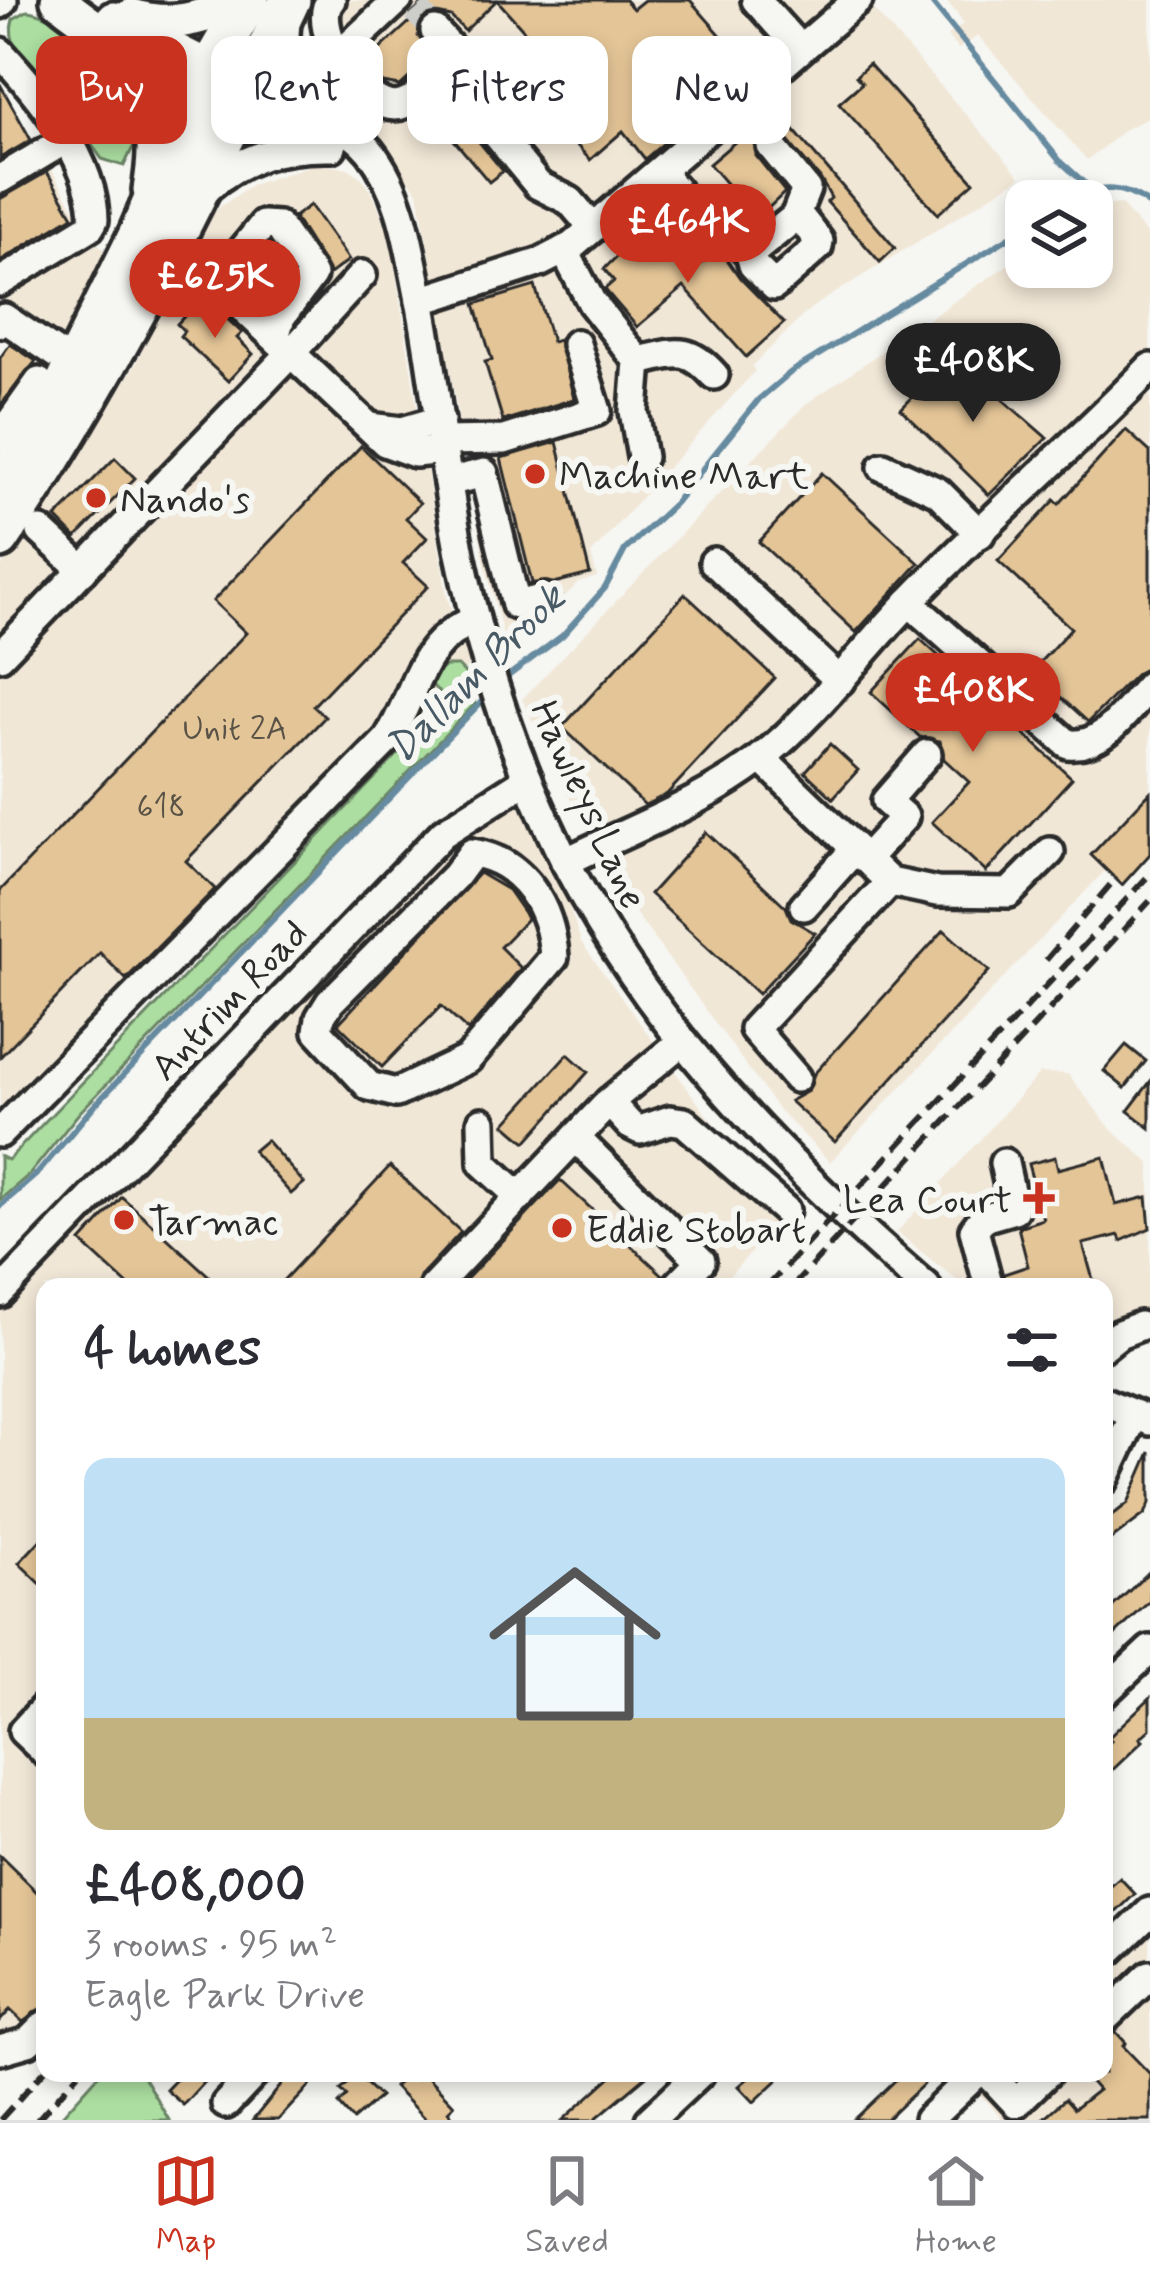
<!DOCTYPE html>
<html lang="en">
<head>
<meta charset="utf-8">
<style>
	:root { --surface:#fff; --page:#f7f7f7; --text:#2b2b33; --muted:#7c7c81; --line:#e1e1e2; --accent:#c8321e }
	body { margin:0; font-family:Mynerve,sans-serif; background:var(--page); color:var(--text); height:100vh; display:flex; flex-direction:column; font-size:45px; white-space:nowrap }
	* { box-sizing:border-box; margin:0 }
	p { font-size:39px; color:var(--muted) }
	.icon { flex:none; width:66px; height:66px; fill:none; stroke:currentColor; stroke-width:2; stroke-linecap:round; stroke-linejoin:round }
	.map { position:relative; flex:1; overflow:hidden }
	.side { position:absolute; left:36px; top:1278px; width:1077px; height:804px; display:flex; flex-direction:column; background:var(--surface); border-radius:24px; box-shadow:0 6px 18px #0003 }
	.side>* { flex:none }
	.hud { position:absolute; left:36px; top:36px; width:1080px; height:108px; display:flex; gap:24px }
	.controls { position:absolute; left:1005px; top:180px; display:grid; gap:24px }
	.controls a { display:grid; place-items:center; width:108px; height:108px; border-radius:24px; background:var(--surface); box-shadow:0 6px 18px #0003; font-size:60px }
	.price { position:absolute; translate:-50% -102px; padding:0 27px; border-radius:42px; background:var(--accent); color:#fff; font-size:39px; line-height:78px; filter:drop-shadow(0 3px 6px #0008) }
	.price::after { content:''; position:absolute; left:50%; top:72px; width:36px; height:27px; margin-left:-18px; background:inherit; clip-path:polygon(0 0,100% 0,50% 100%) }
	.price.selected { background:#222; color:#fff }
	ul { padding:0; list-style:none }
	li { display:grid; align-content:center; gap:24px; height:636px; padding:0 48px }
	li+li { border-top:3px solid var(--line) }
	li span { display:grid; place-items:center; height:372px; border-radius:24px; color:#555 }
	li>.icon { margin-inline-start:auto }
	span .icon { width:216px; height:216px; fill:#fffc; stroke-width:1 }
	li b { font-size:51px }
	h2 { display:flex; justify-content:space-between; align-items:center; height:144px; padding:0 48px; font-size:51px }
	.tag { padding:0 42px; border-radius:24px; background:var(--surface); box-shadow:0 6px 18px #0003; font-size:42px; line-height:108px }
	.tag.selected { background:var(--accent); color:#fff }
	.tabs { display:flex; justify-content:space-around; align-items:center; height:168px; border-top:3px solid var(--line); background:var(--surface); font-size:33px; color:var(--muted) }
	.tabs a { display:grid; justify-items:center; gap:6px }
	.tabs .selected { color:var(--accent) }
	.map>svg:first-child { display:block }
	.built { fill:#f1e7d7 }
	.green { fill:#abdea0; stroke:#6b8466; stroke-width:3 }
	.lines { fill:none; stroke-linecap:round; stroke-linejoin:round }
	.stream { stroke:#668a9f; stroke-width:6 }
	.building { fill:#e4c597; stroke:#2b2b2b; stroke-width:3 }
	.minor-tunnel { stroke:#cdcdca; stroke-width:27; stroke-dasharray:27 14; stroke-linecap:butt }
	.minor-casing { stroke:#2b2b2b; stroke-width:36 }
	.major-casing { stroke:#2b2b2b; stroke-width:42 }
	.highway-casing { stroke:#2b2b2b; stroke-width:48 }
	.minor { stroke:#f6f6f2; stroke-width:27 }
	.major { stroke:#f6f6f2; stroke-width:33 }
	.highway { stroke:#f6f6f2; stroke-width:39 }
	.rail { stroke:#2b2b2b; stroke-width:6; stroke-dasharray:18 9; stroke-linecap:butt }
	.poi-dot { fill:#c8321e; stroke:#f6f6f2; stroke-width:4.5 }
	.labels { text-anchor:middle; stroke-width:12; stroke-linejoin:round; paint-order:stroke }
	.number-label { font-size:33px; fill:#595246 }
	.poi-label { font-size:39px; fill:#2b2b2b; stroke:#f6f6f2; text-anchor:start }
	.street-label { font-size:39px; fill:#2b2b2b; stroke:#f6f6f2 }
	.water-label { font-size:42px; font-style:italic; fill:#485a65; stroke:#f6f6f2 }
</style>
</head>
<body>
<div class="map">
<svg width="1150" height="2120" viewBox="0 0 1150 2120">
	<rect width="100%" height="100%" fill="#f6f6f2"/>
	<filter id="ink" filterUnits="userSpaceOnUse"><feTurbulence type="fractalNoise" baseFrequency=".00833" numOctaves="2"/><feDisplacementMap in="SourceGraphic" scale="24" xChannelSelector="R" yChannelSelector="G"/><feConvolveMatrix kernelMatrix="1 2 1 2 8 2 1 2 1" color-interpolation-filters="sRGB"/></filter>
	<g filter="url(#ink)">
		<!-- built -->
		<g class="built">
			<polygon points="313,0 879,0 871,7 1021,177 811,308 752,366 755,371 591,554 597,577 578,583 522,641 504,639 485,564 418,192 334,82 303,15"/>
			<polygon points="946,0 1150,0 1150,117 1127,128 1087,160 978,36 958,49 947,36 964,23"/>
			<polygon points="315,164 348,168 362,178 374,196 390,237 447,597 470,664 0,1143 0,569 137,362 177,269 206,217 251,185"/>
			<polygon points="49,165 79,218 85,238 100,245 108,255 60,346 0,311 0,191"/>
			<polygon points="1121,204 1150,238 1150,823 830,1162 777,1108 626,900 569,796 522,699 806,404 1026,252 1026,267 1092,267 1092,207"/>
			<polygon points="528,780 581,942 714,1125 790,1210 719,1287 45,1287 45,2017 0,2065 0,1265 63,1231 443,833"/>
			<polygon points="1040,1073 1068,1074 1111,1129 1150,1163 1150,1313 1132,1316 1104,1330 1104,1287 965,1287 897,1232"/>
			<polygon points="1150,1927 1150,2120 1003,2120 975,2089 992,2073 1104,2073 1104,1970"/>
		</g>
		<!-- green -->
		<g class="green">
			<path d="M 27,11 C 46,11 94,41 97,60 L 43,72 C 23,64 6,41 13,19 Z"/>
			<polygon points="106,67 122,83 131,110 120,122 85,138 53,81"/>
			<polygon points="121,129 133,129 134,145 124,166 102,159 91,144"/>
			<polygon points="445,666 458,666 467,675 475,704 79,1113 30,1174 0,1200 0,1156 8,1160 448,702 431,684 435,674"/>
			<polygon points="100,2073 141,2073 169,2120 58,2120"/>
		</g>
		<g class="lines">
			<!-- stream -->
			<g class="stream">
				<polyline points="930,0 1059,160 1090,188"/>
				<path d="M 1069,201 C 1097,184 1123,185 1150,205"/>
				<polyline points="504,679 562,636 605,588 625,550 675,503 759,399 791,372 1026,227"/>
				<polyline points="0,1206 38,1173 92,1108 486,697"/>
			</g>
		</g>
		<!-- building -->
		<g class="building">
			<polygon points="427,0 625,0 633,9 644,0 690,0 732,48 737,43 754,62 718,93 694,65 665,88 692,119 645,159 623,131 590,160 532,96 513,115 489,88 536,44 497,0 465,31 451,17 432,13 424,17 418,36 433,56 400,86 383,83 372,74 364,64 414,18 411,15"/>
			<polygon points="869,64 974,182 938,214 839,103 862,83 856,76"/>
			<polygon points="0,84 31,140 0,158"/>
			<polygon points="462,121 503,171 489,182 448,133"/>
			<polygon points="786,121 895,248 880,262 827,202 831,198 820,178 776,129"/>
			<polygon points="749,130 756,137 756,156 785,192 757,219 709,164"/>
			<polygon points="47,172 73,216 0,261 0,199"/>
			<polygon points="310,205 349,260 330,274 294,217"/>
			<polygon points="660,214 702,263 719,248 740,278 784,323 746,357 684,287 637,327 607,292 605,289 614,281 604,269"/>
			<polygon points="280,260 290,275 267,306 253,292"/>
			<polygon points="535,286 552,342 559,340 574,399 503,421 485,362 492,360 475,304"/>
			<polygon points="194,306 201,313 206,308 220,321 224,316 242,333 237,338 253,354 228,381 180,336 184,331 177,324"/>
			<polygon points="10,344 36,361 0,406 0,358"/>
			<polygon points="953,356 1047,438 989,495 901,409"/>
			<polygon points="1126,430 1150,452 1150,667 1137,673 1088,722 1032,671 1071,628 998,561 1055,500 1059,504"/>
			<polygon points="557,442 590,574 554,583 532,583 501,458"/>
			<polygon points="361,446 420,503 406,518 427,538 403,563 428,586 313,706 325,717 186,861 215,889 126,979 100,953 0,1057 0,891 246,633 213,601"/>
			<polygon points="115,458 135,478 76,538 56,518"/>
			<polygon points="822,473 919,563 856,632 759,542"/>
			<polygon points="685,594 775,678 667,794 645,805 562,727"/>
			<polygon points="920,639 1072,778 986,872 932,822 969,782 944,759 940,741 920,737 871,692"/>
			<polygon points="830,744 858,770 833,798 805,772"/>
			<polygon points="1150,792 1150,854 1122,885 1091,855"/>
			<polygon points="706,832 786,907 791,919 815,933 758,994 650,894"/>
			<polygon points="479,873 508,890 524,913 527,919 500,947 521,968 468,1031 441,1006 382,1067 338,1024"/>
			<polygon points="944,930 989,971 835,1142 790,1101 808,1091 814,1074"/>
			<polygon points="1126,1045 1146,1061 1125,1088 1104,1071"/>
			<polygon points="568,1054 588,1072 526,1142 505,1124"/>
			<polygon points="1150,1082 1150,1128 1128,1111"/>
			<polygon points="266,1140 304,1183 291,1194 253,1151"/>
			<polygon points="1055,1157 1058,1169 1104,1157 1116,1205 1147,1197 1150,1228 1121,1241 1119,1235 1083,1244 1095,1287 1007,1287 1004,1274 1028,1266 1018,1227 1043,1219 1028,1164"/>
			<polygon points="390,1166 461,1232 421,1275 416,1287 277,1287"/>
			<polygon points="560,1180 663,1275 656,1287 459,1287"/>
			<polygon points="122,1197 221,1287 130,1287 81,1242"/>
			<polygon points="1150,1452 1150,1503 1145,1514 1104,1545 1104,1522 1128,1503"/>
			<polygon points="45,1535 45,1588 19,1563"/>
			<polygon points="1150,1571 1150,1601 1104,1645 1104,1615"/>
			<polygon points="1150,1698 1150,1729 1140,1738 1143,1741 1104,1778 1104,1748 1111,1741 1108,1738"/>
			<polygon points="0,1856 45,1900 45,2007 23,2022 10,2010 0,2021"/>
			<polygon points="1120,1878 1135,1894 1113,1915 1104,1904 1104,1892"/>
			<polygon points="1116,2032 1126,2043 1123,2046 1150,2074 1150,2120 1041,2120 1065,2099 1074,2109 1098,2090 1083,2073 1104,2073 1104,2037"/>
			<polygon points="182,2073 212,2073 183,2105 166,2090"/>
			<polygon points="291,2073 322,2073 278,2120 253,2120"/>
			<polygon points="409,2073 417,2079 424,2073 454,2105 448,2111 456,2120 426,2120 394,2087"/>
			<polygon points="615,2073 650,2073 594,2120 563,2120"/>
			<polygon points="754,2073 785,2073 754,2102 739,2086"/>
			<polygon points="903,2073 935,2073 886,2120 854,2120"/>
			<polygon points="357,2075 380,2097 353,2120 339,2104 347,2096 341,2090"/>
		</g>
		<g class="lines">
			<!-- minor-tunnel -->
			<polyline class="minor-tunnel" points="416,10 435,31"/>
			<defs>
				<g id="minor">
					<path d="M 331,0 C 307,27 367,120 404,104 C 415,100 425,88 433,80 C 444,71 452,66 453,51 L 435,31"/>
					<polyline points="756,0 800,49"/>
					<polyline points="0,4 3,0"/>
					<path d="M 286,21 C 282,58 289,84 316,111"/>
					<path d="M 0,52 C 39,94 94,160 94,220 L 90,227 L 0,282"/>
					<polyline points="338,56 398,0"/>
					<polyline points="242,107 325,143"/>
					<polyline points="474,107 538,185 570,201 593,228"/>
					<polyline points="771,146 806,189 795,217"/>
					<path d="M 184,171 L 222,99 L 252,84 C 290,101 343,118 370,151 C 402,192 409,246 419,295 C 436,381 443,468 460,554 C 479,646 507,736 546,821 C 630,1008 773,1154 926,1287"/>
					<polyline points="660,171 702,222 725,228 750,254 795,217 800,217 819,241 818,247 774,286 753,265 750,254"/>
					<polyline points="0,179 67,139"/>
					<path d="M 204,190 C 244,156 280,146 332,147"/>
					<polyline points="564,250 592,303 638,361 634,411 642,457"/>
					<polyline points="420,301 541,262 572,246 858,0"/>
					<polyline points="0,323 4,318 75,366"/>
					<polyline points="275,337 281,317 312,275 278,226 263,225 222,276 224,290 291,353 362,275"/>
					<path d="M 638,361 C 675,354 686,344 714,375"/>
					<polyline points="370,427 402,431 440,420"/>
					<polyline points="0,437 39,382"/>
					<polyline points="442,441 504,440 597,411 576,344"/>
					<polyline points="883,467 938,492 980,534"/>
					<polyline points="448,482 484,473 516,605 545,598"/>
					<polyline points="41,531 83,570"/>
					<polyline points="714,562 840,681"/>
					<path d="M 909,602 L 1068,744 C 1105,748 1127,709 1150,685"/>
					<polyline points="0,656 291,353 385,442 415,453 443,450"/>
					<polyline points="761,758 890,882 937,892 1009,893 1050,852"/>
					<path d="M 472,853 C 524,861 551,908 554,957 L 468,1059 L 396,1093 L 369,1086 L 318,1031 L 320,1018 L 330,1002 L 455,876 Z"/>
					<polyline points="866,859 904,817 886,801 927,754"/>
					<path d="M 565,862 C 631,829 702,804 760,759 C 819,712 860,652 912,599 C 989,519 1073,447 1150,368"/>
					<polyline points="804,906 855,849"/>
					<polyline points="796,1078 754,1029 890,882"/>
					<polyline points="609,1102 630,1125 640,1130 670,1120 684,1122 785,1210"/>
					<polyline points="482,1122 483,1163 520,1197"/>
					<path d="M 0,1133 L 387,740 C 418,692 416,643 475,620"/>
					<polyline points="576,1138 701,1261 676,1287"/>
					<polyline points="434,1287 609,1102 680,1043"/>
					<polyline points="989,1287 974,1230 983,1218 1014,1209 1004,1163"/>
					<polyline points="0,1293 443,833 528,779"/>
					<polyline points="1104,1346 1119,1334 1140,1326"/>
					<polyline points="1104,1402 1150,1421"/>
					<polyline points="1104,1480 1134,1416"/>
					<polyline points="1104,1693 1150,1650"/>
					<polyline points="45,1707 23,1731 45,1752"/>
					<polyline points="1104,1956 1150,1912"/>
					<polyline points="1104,2019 1150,1975"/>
					<polyline points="0,2050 28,2042 45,2025"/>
					<polyline points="988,2073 1016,2103 1047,2073"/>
					<polyline points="226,2104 255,2073"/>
					<polyline points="650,2120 700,2073"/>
					<polyline points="928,2120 977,2073"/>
				</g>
				<g id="major">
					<path d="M 58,0 C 118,46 170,80 242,107"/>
					<path d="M 131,16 C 169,27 203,21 237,0"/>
					<polyline points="113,19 210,68 252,84"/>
					<path d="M 124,51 C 155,94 159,138 150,190"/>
				</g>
				<g id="highway">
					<polyline points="0,486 55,405 140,232 210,68 249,0"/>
					<path d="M 0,538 C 114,368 204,185 290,0"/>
				</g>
			</defs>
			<!-- minor casing -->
			<use href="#minor" class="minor-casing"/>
			<!-- major casing -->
			<use href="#major" class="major-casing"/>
			<!-- highway casing -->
			<use href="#highway" class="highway-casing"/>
			<!-- minor -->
			<use href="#minor" class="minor"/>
			<!-- major -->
			<use href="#major" class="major"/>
			<!-- highway -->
			<use href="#highway" class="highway"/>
			<!-- rail -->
			<g class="rail">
				<polyline points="1046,960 1116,878"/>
				<polyline points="767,1287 1150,874"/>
				<polyline points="792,1287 1150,901"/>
				<polyline points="0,2120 45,2070"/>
				<polyline points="37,2120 79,2073"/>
			</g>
		</g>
	</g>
	<!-- markers -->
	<g class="poi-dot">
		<circle cx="535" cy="474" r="12"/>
		<circle cx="96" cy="498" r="12"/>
		<path d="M1033 1180h12v12h12v12h-12v12h-12v-12h-12v-12h12z"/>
		<circle cx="124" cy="1220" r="12"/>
		<circle cx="562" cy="1228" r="12"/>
	</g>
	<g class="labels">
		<!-- number labels -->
		<g class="number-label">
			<text x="235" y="739">Unit 2A</text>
			<text x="161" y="817">618</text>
		</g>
		<!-- poi labels -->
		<g class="poi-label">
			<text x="559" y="488">Machine Mart</text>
			<text x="120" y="512">Nando's</text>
			<text x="1012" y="1212" text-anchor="end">Lea Court</text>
			<text x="148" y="1234">Tarmac</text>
			<text x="586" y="1242">Eddie Stobart</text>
		</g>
		<!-- street labels -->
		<g class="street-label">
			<text transform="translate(590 804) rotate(65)" y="14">Hawleys Lane</text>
			<text transform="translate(228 999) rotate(-46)" y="14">Antrim Road</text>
		</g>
		<!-- water labels -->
		<g class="water-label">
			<text transform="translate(474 672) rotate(-45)" y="15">Dallam Brook</text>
		</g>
	</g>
</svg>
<div class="controls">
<a><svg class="icon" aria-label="layers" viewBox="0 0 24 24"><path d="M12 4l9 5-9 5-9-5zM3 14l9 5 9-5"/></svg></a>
</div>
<b class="price" style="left:688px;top:286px">£464K</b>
<b class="price" style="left:215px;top:341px">£625K</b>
<b class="price selected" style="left:973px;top:425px">£408K</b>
<b class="price" style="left:973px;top:755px">£408K</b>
<div class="hud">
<a class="tag selected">Buy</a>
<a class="tag">Rent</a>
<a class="tag">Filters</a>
<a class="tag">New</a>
</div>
<section class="side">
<h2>4 homes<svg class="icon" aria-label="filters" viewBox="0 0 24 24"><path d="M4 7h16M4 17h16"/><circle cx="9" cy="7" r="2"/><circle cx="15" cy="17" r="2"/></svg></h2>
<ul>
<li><span style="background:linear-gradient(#bfe0f5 70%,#c2b280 0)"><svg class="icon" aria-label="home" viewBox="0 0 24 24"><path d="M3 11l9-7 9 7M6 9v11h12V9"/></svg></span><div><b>£408,000</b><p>3 rooms · 95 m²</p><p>Eagle Park Drive</p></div></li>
</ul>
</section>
</div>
<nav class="tabs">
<a class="selected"><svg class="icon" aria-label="map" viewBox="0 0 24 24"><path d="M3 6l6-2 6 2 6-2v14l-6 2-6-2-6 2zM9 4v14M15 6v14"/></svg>Map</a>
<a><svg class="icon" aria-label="saved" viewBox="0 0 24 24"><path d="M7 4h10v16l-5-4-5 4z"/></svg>Saved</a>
<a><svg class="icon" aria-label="home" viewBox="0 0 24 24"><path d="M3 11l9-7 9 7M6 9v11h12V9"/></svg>Home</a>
</nav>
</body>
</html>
